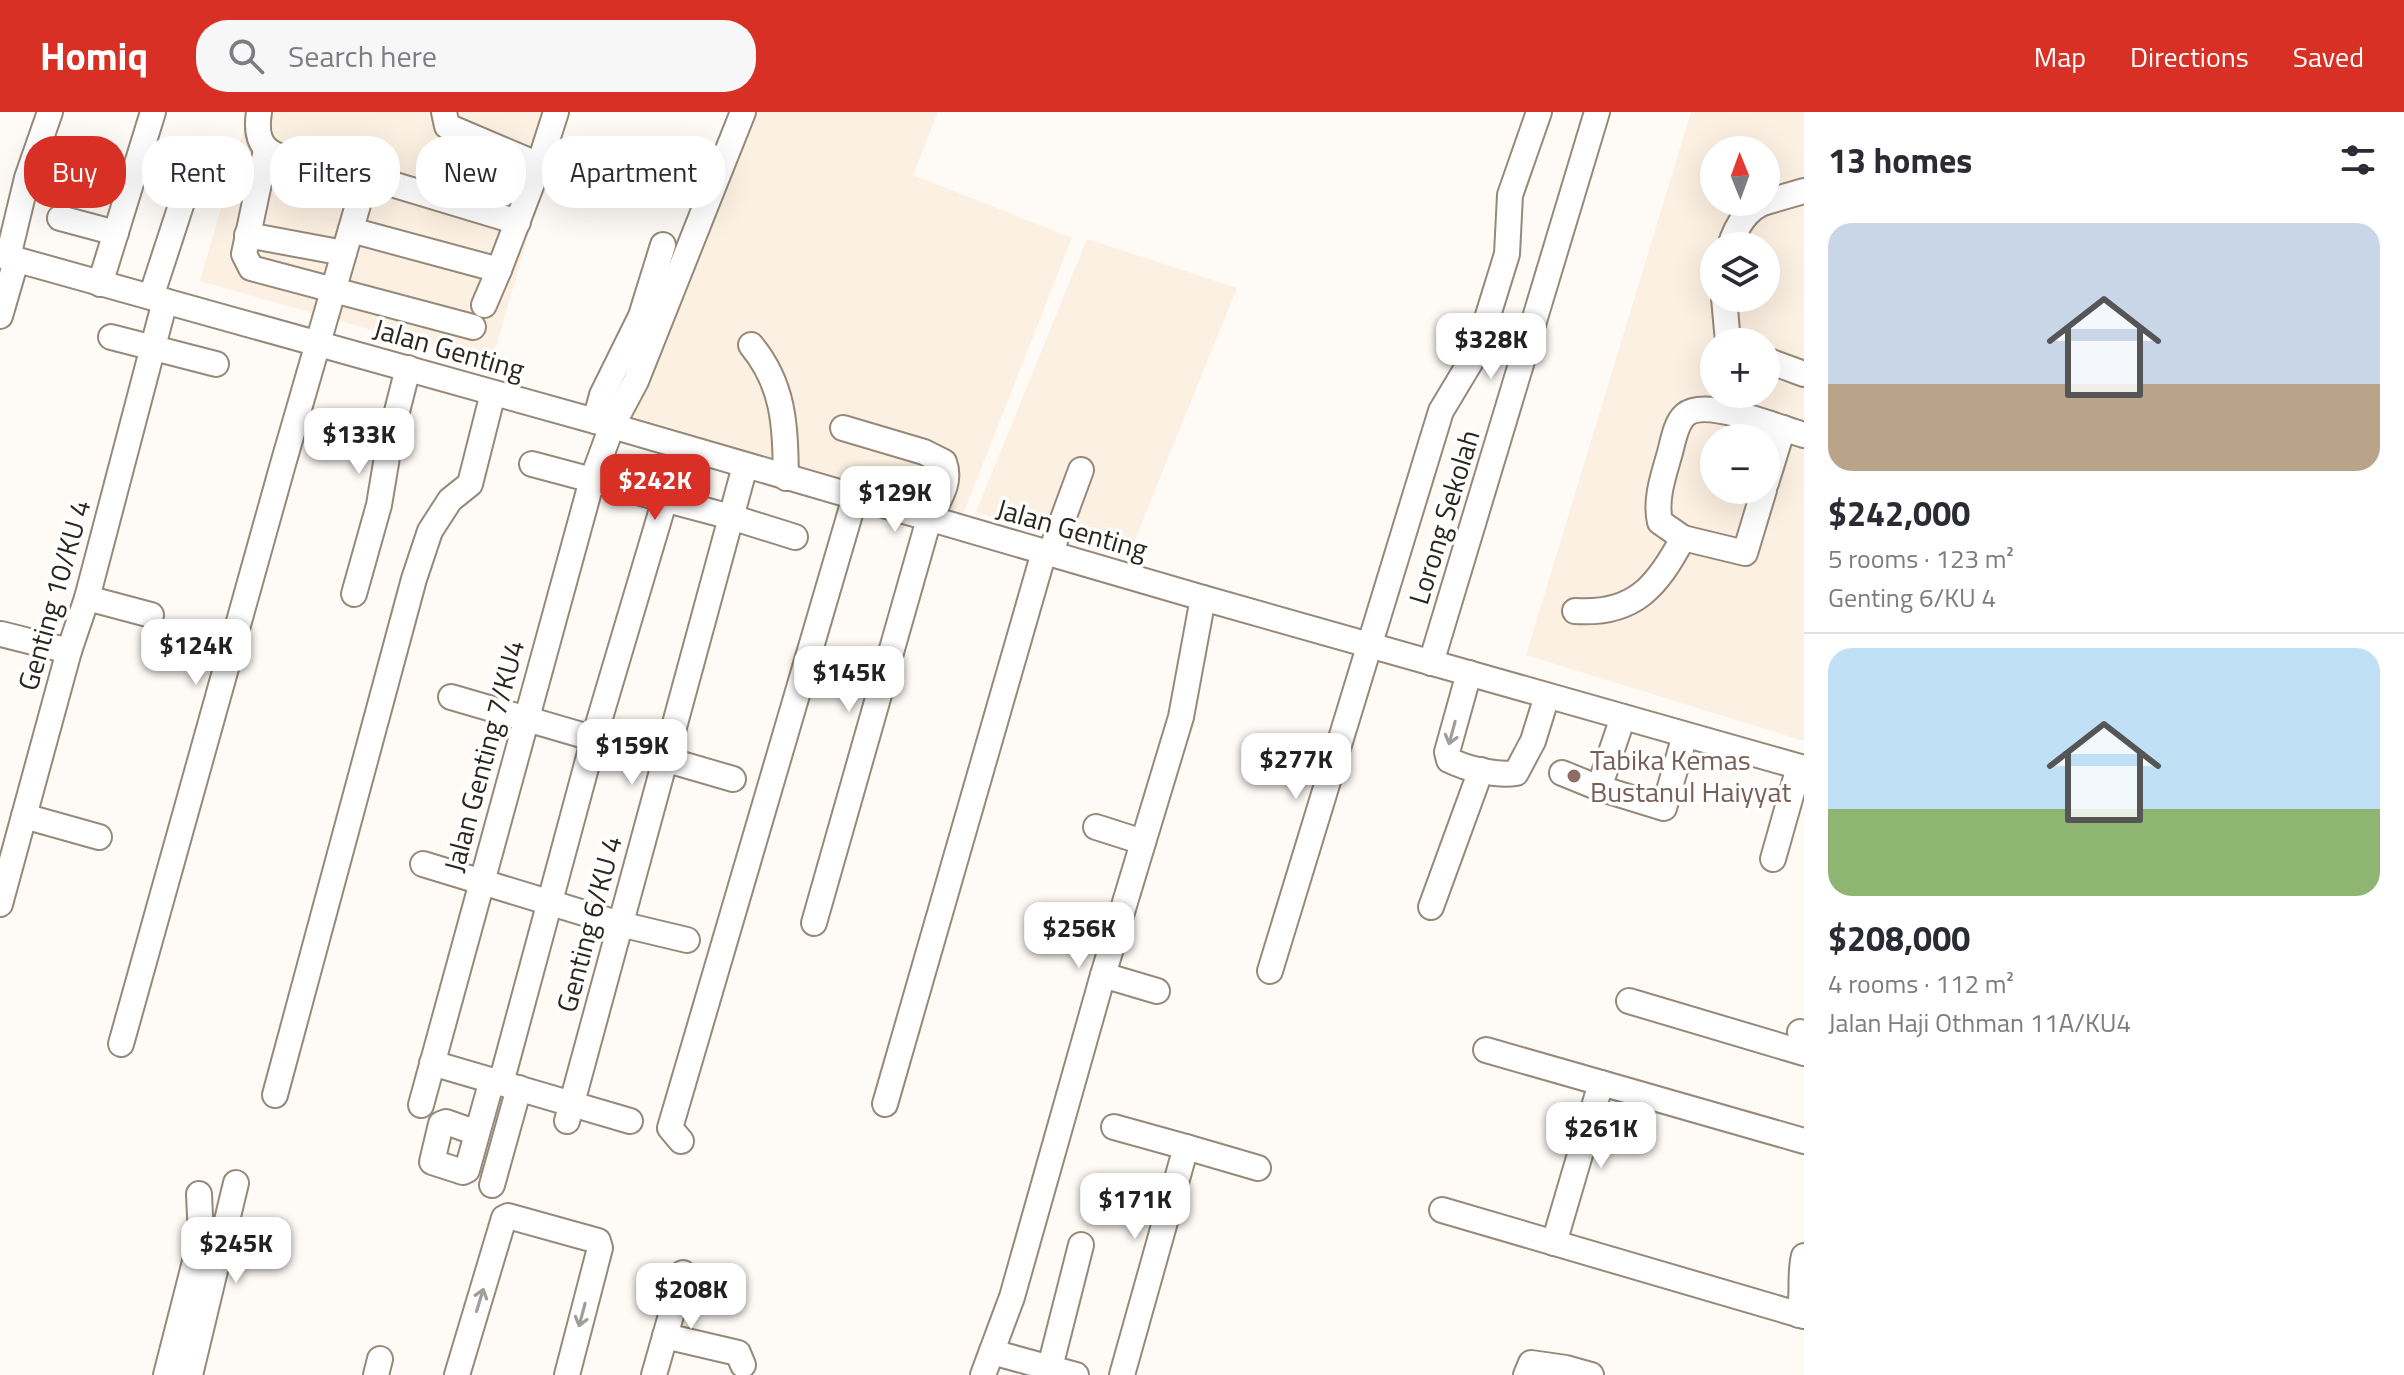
<!DOCTYPE html>
<html lang="en">
<head>
<meta charset="utf-8">
<style>
	:root { --surface:#fff; --page:#f7f7f7; --text:#2b2b33; --muted:#7c7c81; --line:#e1e1e2; --accent:#d93025 }
	body { margin:0; font-family:"Titillium Web",sans-serif; background:var(--page); color:var(--text); height:100vh; display:flex; flex-direction:column; font-size:30px; white-space:nowrap }
	* { box-sizing:border-box; margin:0 }
	p { font-size:26px; color:var(--muted) }
	.icon { flex:none; width:44px; height:44px; fill:none; stroke:currentColor; stroke-width:2; stroke-linecap:round; stroke-linejoin:round }
	.map { position:relative; flex:1; overflow:hidden }
	.drawer { display:flex; flex-direction:column; background:var(--surface); width:600px }
	.drawer>* { flex:none }
	.banner { position:absolute; left:24px; top:24px; width:760px; height:72px; display:flex; gap:16px }
	.needle { width:52px; rotate:359deg }
	.tools { position:absolute; left:1700px; top:24px; display:grid; gap:16px }
	.tools a { display:grid; place-items:center; width:80px; height:80px; border-radius:50%; background:var(--surface); box-shadow:0 8px 32px #0002; font-size:40px }
	.price { position:absolute; translate:-50% -68px; padding:0 18px; border-radius:16px; background:#fff; color:#222; font-size:26px; line-height:52px; filter:drop-shadow(0 2px 4px #0008) }
	.price::after { content:''; position:absolute; left:50%; top:48px; width:24px; height:18px; margin-left:-12px; background:inherit; clip-path:polygon(0 0,100% 0,50% 100%) }
	.price.selected { background:var(--accent); color:#fff }
	ul { padding:0; list-style:none }
	li { display:grid; align-content:center; gap:16px; height:424px; padding:0 24px }
	li+li { border-top:2px solid var(--line) }
	li span { display:grid; place-items:center; height:248px; border-radius:24px; color:#555 }
	li>.icon { margin-inline-start:auto }
	span .icon { width:144px; height:144px; fill:#fffc; stroke-width:1 }
	li b { font-size:34px }
	h2 { display:flex; justify-content:space-between; align-items:center; height:96px; padding:0 24px; font-size:34px }
	.tag { padding:0 28px; border-radius:32px; background:var(--surface); box-shadow:0 8px 32px #0002; font-size:28px; line-height:72px }
	.tag.selected { background:var(--accent); color:#fff }
	header { display:flex; align-items:center; gap:48px; box-sizing:border-box; height:112px; padding:0 40px; background:var(--accent); color:#fff }
	header strong { font-size:38px }
	nav { display:flex; gap:44px; margin-inline-start:auto; font-size:28px }
	.search { width:560px; height:72px; background:var(--page); display:flex; align-items:center; gap:20px; box-sizing:border-box; padding:0 28px; border-radius:32px; color:var(--muted); font-size:30px }
	main { display:flex; flex:1; min-height:0 }
	.map>svg:first-child { display:block }
	.built { fill:#fcf0e2; fill-rule:evenodd }
	.lines { fill:none; stroke-linecap:round; stroke-linejoin:round }
	.minor-casing { stroke:#968979; stroke-width:28 }
	.minor { stroke:#fff; stroke-width:24 }
	.oneway { stroke:#a09d9b }
	.education-dot { fill:#8d6e63; stroke:#fff; stroke-width:3 }
	.labels { text-anchor:middle; stroke-width:7; stroke-linejoin:round; paint-order:stroke }
	.street-label { font-size:28px; fill:#2c2620; stroke:#fff }
	.education-label { font-size:28px; fill:#785e54; stroke:#fff; text-anchor:start }
</style>
</head>
<body>
<header>
<strong>Homiq</strong>
<div class="search"><svg class="icon" aria-label="search" viewBox="0 0 24 24"><circle cx="10" cy="10" r="6"/><path d="M15 15l6 6"/></svg>Search here</div>
<nav><a>Map</a><a>Directions</a><a>Saved</a></nav>
</header>
<main>
<div class="map">
<svg width="1804" height="1263" viewBox="0 0 1804 1263">
	<rect width="100%" height="100%" fill="#fefbf7"/>
	<!-- built -->
	<g class="built">
		<polygon points="249,0 564,0 491,252 200,169"/>
		<polygon points="752,0 938,0 913,63 1072,126 962,405 629,303"/>
		<path d="M 1691,0 L 1804,0 L 1804,629 L 1526,543 ZM 1714,38 L 1766,38 L 1766,90 L 1714,90 ZM 1714,134 L 1766,134 L 1766,186 L 1714,186 ZM 1714,230 L 1766,230 L 1766,282 L 1714,282 ZM 1714,326 L 1766,326 L 1766,378 L 1714,378 Z"/>
		<polygon points="1087,127 1237,176 1128,445 976,400"/>
	</g>
	<g class="lines">
		<defs>
			<g id="minor">
				<polyline points="444,0 447,14 539,53 499,158"/>
				<polyline points="266,38 244,142 251,156 473,215"/>
				<polyline points="539,53 556,0"/>
				<polyline points="365,64 518,110"/>
				<polyline points="1766,90 1804,79"/>
				<polyline points="60,106 116,121"/>
				<polyline points="351,118 499,158 484,193"/>
				<polyline points="247,123 344,141"/>
				<path d="M 1730,134 C 1736,115 1746,97 1765,90"/>
				<polyline points="0,143 595,309 1203,486 1804,656"/>
				<polyline points="8,145 27,66 50,0"/>
				<polyline points="100,172 153,0"/>
				<polyline points="151,185 184,84"/>
				<polyline points="1724,186 1728,230"/>
				<polyline points="0,204 16,149"/>
				<polyline points="111,225 216,252"/>
				<path d="M 751,233 C 785,274 785,315 786,366"/>
				<polyline points="1766,248 1804,262"/>
				<polyline points="595,309 602,283 641,204 663,133"/>
				<polyline points="532,352 731,405 795,425"/>
				<polyline points="1766,371 1783,316"/>
				<polyline points="1683,426 1745,441 1764,378"/>
				<polyline points="1050,442 1081,358"/>
				<polyline points="354,482 379,393 390,327 408,256"/>
				<polyline points="87,486 151,503"/>
				<path d="M 1575,499 C 1634,503 1657,475 1683,426 L 1660,410 C 1655,388 1663,365 1669,344 C 1673,331 1675,312 1685,303 C 1705,285 1780,316 1804,323"/>
				<polyline points="1,522 69,539"/>
				<polyline points="1431,551 1597,0"/>
				<path d="M 1469,561 L 1447,640 L 1449,648 C 1467,657 1497,664 1516,661 L 1533,629 L 1547,584"/>
				<polyline points="451,585 733,667"/>
				<polyline points="1562,661 1599,676 1664,696 1685,623"/>
				<polyline points="1599,676 1623,605"/>
				<polyline points="24,704 99,725"/>
				<polyline points="1096,715 1143,730"/>
				<polyline points="1773,747 1799,655"/>
				<polyline points="423,752 620,812 687,828"/>
				<polyline points="0,792 69,539 87,486 165,189"/>
				<polyline points="1431,795 1481,658"/>
				<path d="M 814,811 L 929,407 C 938,388 952,371 944,350 L 924,340 L 843,316"/>
				<polyline points="1270,859 1441,299 1477,239 1507,142 1510,83 1539,0"/>
				<polyline points="1103,863 1157,879"/>
				<polyline points="1629,889 1804,941"/>
				<polyline points="1800,920 1804,921"/>
				<path d="M 121,932 L 283,352 L 364,72 L 365,64 L 276,43 C 258,35 256,19 259,0"/>
				<polyline points="1486,938 1804,1029"/>
				<polyline points="432,951 630,1009"/>
				<polyline points="501,971 594,626 665,387"/>
				<polyline points="275,983 414,467 430,419 450,388 470,372 493,281"/>
				<polyline points="885,992 1044,440"/>
				<polyline points="421,993 592,368 612,314 636,269 743,0"/>
				<polyline points="567,1009 745,354"/>
				<polyline points="1114,1015 1186,1035 1122,1263"/>
				<polyline points="477,1021 446,1010 441,1012 432,1050 463,1060 467,1058 492,968"/>
				<polyline points="681,1029 670,1016 855,385"/>
				<polyline points="1186,1035 1258,1056"/>
				<polyline points="492,1073 519,976"/>
				<polyline points="1442,1098 1804,1204"/>
				<polyline points="1554,1131 1601,971"/>
				<path d="M 1799,1203 C 1804,1183 1799,1164 1804,1144"/>
				<polyline points="665,1224 738,1241 743,1253"/>
				<polyline points="992,1240 1076,1263"/>
				<polyline points="166,1263 201,1126 199,1082"/>
				<polyline points="190,1263 236,1071"/>
				<polyline points="376,1263 380,1247"/>
				<polyline points="457,1263 504,1106 508,1104 598,1129 600,1136 567,1263"/>
				<polyline points="654,1263 683,1161"/>
				<polyline points="983,1263 1012,1185 1103,863 1181,605 1203,486"/>
				<polyline points="1048,1263 1081,1133"/>
				<polyline points="1526,1263 1531,1251 1566,1256 1591,1263"/>
			</g>
		</defs>
		<!-- minor casing -->
		<use href="#minor" class="minor-casing"/>
		<!-- minor -->
		<use href="#minor" class="minor"/>
	</g>
	<!-- one-way arrows -->
	<defs><path id="oneway-shaft" d="M-6 0H5M1.5-3L5.5 0L1.5 3" fill="none" stroke-width="1.6" stroke-linecap="round" stroke-linejoin="round" transform="scale(2)"/></defs>
	<g class="oneway">
		<use href="#oneway-shaft" transform="translate(1452 621) rotate(105)"/>
		<use href="#oneway-shaft" transform="translate(480 1188) rotate(-73)"/>
		<use href="#oneway-shaft" transform="translate(582 1203) rotate(105)"/>
	</g>
	<!-- markers -->
	<circle class="education-dot" cx="1574" cy="664" r="8"/>
	<g class="labels">
		<!-- street labels -->
		<g class="street-label">
			<text transform="translate(449 237) rotate(16)" y="10">Jalan Genting</text>
			<text transform="translate(1444 405) rotate(-73)" y="10">Lorong Sekolah</text>
			<text transform="translate(1072 417) rotate(16)" y="10">Jalan Genting</text>
			<text transform="translate(54 483) rotate(-74)" y="10">Genting 10/KU 4</text>
			<text transform="translate(484 644) rotate(-75)" y="10">Jalan Genting 7/KU4</text>
			<text transform="translate(589 812) rotate(-75)" y="10">Genting 6/KU 4</text>
		</g>
		<!-- education labels -->
		<g class="education-label">
			<text x="1590" y="658">Tabika Kemas<tspan x="1590" dy="32">Bustanul Haiyyat</tspan></text>
		</g>
	</g>
</svg>
<div class="tools">
<a><svg class="needle" viewBox="-14 -14 28 28"><path d="M0-13l5 13h-10z" fill="#e53935"/><path d="M0 13l5-13h-10z" fill="#7c7c81"/></svg></a>
<a><svg class="icon" aria-label="layers" viewBox="0 0 24 24"><path d="M12 4l9 5-9 5-9-5zM3 14l9 5 9-5"/></svg></a>
<a>+</a>
<a>−</a>
</div>
<b class="price" style="left:1491px;top:269px">$328K</b>
<b class="price" style="left:359px;top:364px">$133K</b>
<b class="price selected" style="left:655px;top:410px">$242K</b>
<b class="price" style="left:895px;top:422px">$129K</b>
<b class="price" style="left:196px;top:575px">$124K</b>
<b class="price" style="left:849px;top:602px">$145K</b>
<b class="price" style="left:632px;top:675px">$159K</b>
<b class="price" style="left:1296px;top:689px">$277K</b>
<b class="price" style="left:1079px;top:858px">$256K</b>
<b class="price" style="left:1601px;top:1058px">$261K</b>
<b class="price" style="left:1135px;top:1129px">$171K</b>
<b class="price" style="left:236px;top:1173px">$245K</b>
<b class="price" style="left:691px;top:1219px">$208K</b>
<div class="banner">
<a class="tag selected">Buy</a>
<a class="tag">Rent</a>
<a class="tag">Filters</a>
<a class="tag">New</a>
<a class="tag">Apartment</a>
</div>
</div>
<section class="drawer">
<h2>13 homes<svg class="icon" aria-label="filters" viewBox="0 0 24 24"><path d="M4 7h16M4 17h16"/><circle cx="9" cy="7" r="2"/><circle cx="15" cy="17" r="2"/></svg></h2>
<ul>
<li><span style="background:linear-gradient(#c9d6e8 65%,#b9a48a 0)"><svg class="icon" aria-label="home" viewBox="0 0 24 24"><path d="M3 11l9-7 9 7M6 9v11h12V9"/></svg></span><div><b>$242,000</b><p>5 rooms · 123 m²</p><p>Genting 6/KU 4</p></div></li>
<li><span style="background:linear-gradient(#bfe0f5 65%,#8fb573 0)"><svg class="icon" aria-label="home" viewBox="0 0 24 24"><path d="M3 11l9-7 9 7M6 9v11h12V9"/></svg></span><div><b>$208,000</b><p>4 rooms · 112 m²</p><p>Jalan Haji Othman 11A/KU4</p></div></li>
</ul>
</section>
</main>
</body>
</html>
